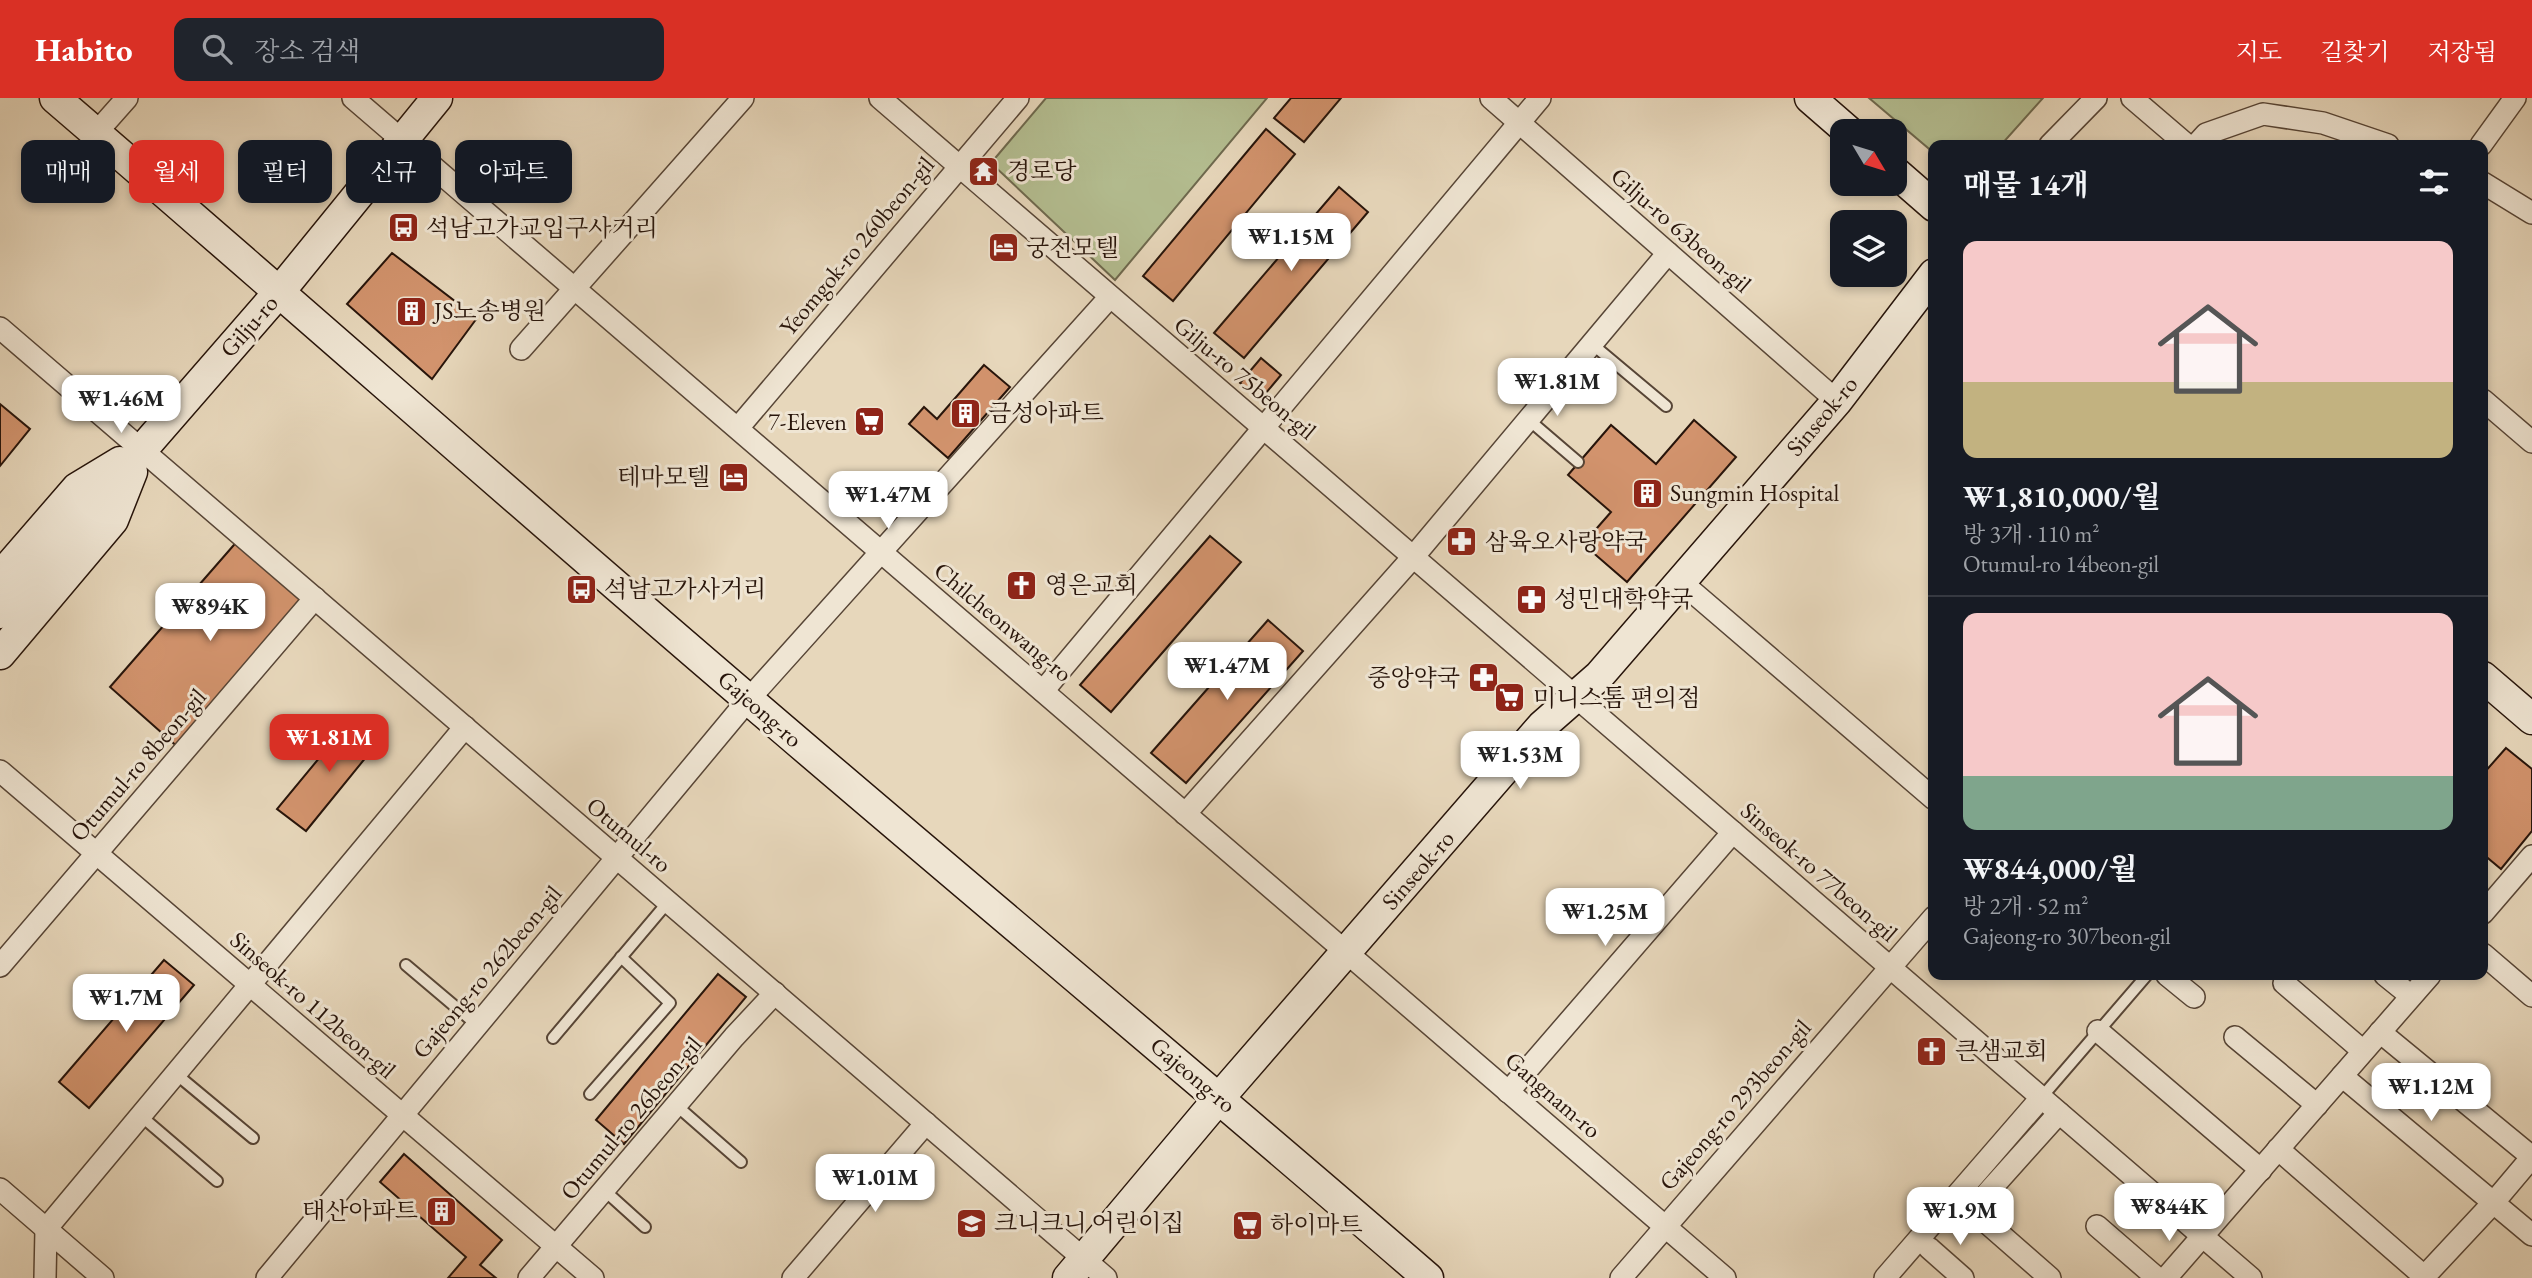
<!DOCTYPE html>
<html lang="ko">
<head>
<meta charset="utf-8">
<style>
	:root { --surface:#171b24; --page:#20242c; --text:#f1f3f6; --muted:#9ea1a6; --line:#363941; --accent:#d93025 }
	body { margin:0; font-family:"EB Garamond","Noto Serif KR",serif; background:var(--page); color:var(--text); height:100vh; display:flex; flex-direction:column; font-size:26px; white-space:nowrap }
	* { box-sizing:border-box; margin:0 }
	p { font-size:23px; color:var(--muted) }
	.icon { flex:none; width:38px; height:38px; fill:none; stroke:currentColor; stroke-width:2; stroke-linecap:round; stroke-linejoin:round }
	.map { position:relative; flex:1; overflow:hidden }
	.sheet { position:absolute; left:1928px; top:42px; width:560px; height:840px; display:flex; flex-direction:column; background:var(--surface); border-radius:14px; box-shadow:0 4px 10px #0003 }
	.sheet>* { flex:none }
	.guide { position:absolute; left:21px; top:42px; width:665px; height:63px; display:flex; gap:14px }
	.needle { width:46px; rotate:128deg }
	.buttons { position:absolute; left:1830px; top:21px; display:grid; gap:14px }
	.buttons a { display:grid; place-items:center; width:77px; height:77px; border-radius:14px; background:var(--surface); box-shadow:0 4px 10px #0003; font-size:35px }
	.price { position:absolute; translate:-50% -60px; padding:0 16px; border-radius:14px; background:#fff; color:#222; font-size:23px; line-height:46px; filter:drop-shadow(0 2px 4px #0008) }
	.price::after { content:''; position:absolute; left:50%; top:42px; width:21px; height:16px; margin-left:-10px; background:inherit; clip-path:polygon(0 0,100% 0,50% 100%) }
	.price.selected { background:var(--accent); color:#fff }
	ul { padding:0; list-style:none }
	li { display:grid; align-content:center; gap:14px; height:371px; padding:0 35px }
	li+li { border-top:2px solid var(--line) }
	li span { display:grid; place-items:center; height:217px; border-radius:14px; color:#555 }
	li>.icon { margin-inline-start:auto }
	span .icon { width:126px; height:126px; fill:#fffc; stroke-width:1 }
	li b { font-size:30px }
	h2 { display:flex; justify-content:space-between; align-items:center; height:84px; padding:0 35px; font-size:30px }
	.pill { padding:0 24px; border-radius:14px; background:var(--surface); box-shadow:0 4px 10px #0003; font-size:24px; line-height:63px }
	.pill.selected { background:var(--accent); color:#fff }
	header { display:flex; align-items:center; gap:42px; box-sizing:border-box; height:98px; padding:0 35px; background:var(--accent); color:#fff }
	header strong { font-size:33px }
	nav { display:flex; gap:38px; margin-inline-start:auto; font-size:24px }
	.search { width:490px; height:63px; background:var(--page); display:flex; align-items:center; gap:18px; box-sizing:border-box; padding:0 24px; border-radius:14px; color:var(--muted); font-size:26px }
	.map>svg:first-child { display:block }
	.green { fill:#b4be91; stroke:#6e694e; stroke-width:2 }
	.building { fill:#d2936d; stroke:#27140a; stroke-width:2 }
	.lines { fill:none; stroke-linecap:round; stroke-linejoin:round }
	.lane-casing { stroke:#574536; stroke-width:14 }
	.street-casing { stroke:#574536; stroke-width:24 }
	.secondary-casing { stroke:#27140a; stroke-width:33 }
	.lane { stroke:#efe5d3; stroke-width:10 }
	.street { stroke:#efe5d3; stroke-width:21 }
	.secondary { stroke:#efe5d3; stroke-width:30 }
	.labels { text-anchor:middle; stroke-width:6; stroke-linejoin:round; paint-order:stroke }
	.poi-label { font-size:24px; fill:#27140a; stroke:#efe5d3; text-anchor:start }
	.street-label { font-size:24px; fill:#27140a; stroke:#efe5d3 }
</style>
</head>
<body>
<header>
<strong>Habito</strong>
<div class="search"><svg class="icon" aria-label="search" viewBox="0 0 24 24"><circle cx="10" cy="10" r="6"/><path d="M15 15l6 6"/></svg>장소 검색</div>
<nav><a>지도</a><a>길찾기</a><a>저장됨</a></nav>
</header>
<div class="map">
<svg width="2532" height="1180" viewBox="0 0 2532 1180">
	<rect width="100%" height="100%" fill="#e7d7bb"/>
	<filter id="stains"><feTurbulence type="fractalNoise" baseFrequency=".00286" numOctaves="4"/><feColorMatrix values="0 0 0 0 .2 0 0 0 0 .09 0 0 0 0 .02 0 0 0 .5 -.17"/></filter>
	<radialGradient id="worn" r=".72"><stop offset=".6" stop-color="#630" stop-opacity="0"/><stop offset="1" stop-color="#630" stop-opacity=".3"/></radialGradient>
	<!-- green -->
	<g class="green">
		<polygon points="1046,0 1267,0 1115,182 991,65"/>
		<polygon points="1869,0 2043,0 2001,47 1934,47 1934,55"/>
	</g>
	<!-- building -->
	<g class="building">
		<polygon points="1291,0 1341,0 1304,44 1274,20"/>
		<polygon points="1266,31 1295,56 1173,203 1143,178"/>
		<polygon points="1339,89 1368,114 1244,260 1214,235"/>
		<polygon points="392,155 477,220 432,281 347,206"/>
		<polygon points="1261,260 1281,277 1260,302 1240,285"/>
		<polygon points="984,267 1010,289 948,360 909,326 924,309 937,321"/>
		<polygon points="0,306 30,331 0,368"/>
		<polygon points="1694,322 1736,359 1627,484 1583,446 1611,414 1568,377 1611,327 1656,366"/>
		<polygon points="1210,438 1241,464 1111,614 1080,587"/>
		<polygon points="240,440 310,500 180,651 110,589"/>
		<polygon points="1268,522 1303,553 1186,685 1151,655"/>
		<polygon points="354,618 380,642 306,733 277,711"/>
		<polygon points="2506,650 2532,671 2532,733 2501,771 2483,756 2483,676"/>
		<polygon points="164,862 194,887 89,1010 59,984"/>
		<polygon points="718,876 746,899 624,1046 596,1022"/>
		<polygon points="404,1056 502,1142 480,1167 496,1180 448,1180 466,1159 380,1084"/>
	</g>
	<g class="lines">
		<defs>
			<g id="lane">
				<polyline points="1592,246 1666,308"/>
				<polyline points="1529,322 1578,364"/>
				<polyline points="406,867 477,927"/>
				<polyline points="553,940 668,804"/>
				<polyline points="176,976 253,1040"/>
				<polyline points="590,996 670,905 621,859"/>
				<polyline points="2041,1000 2147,877"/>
				<polyline points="677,1008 741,1064"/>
				<polyline points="141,1018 217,1083"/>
				<polyline points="604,1092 645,1129"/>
			</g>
			<g id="street">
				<polyline points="353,0 1725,1180"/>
				<polyline points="880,0 2251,1180"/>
				<polyline points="1491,0 1837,303"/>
				<polyline points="2132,0 2187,47"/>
				<polyline points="96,35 127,0"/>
				<polyline points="2050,47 2096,0"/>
				<polyline points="2196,47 2206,36 2263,16 2323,25 2388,47"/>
				<polyline points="2481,47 2515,0"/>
				<polyline points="2483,85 2532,115"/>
				<polyline points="0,230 1106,1180"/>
				<polyline points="521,251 743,0"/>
				<polyline points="2483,302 2532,344"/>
				<polyline points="738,330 1018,0"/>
				<polyline points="1681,484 1934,701"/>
				<polyline points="1043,593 1540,0"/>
				<polyline points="0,673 593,1180"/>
				<polyline points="1185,716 1414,458 1668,155"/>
				<polyline points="2483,815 2532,758"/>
				<polyline points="2483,856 2532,898"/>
				<polyline points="0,868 315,500"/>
				<polyline points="2167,877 2194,899"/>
				<polyline points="2385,877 2411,898"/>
				<polyline points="2284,885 2363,953"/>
				<polyline points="2098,933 2261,1072"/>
				<polyline points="2380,934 2532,1059"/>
				<polyline points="2235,939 2317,1007"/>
				<polyline points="2342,978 2532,1137"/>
				<polyline points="1508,994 1733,734"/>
				<polyline points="2278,1051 2426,1180"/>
				<polyline points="0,1091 103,1180"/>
				<polyline points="1962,1103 2050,1180"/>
				<polyline points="1972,1112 2059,1015"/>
				<polyline points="2097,1128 2157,1180"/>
				<polyline points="1929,1150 1963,1180"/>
				<polyline points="45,1180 46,1131 465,629"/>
				<polyline points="267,1180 748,602 1109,200"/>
				<polyline points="529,1180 734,939 775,895"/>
				<polyline points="793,1180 926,1025"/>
				<polyline points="1621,1180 1934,819"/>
				<polyline points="1885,1180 2041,1000"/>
				<polyline points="2166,1180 2430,877"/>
				<polyline points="2423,1180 2494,1104 2532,1059"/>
			</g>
			<g id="secondary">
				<path d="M 55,0 C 287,199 516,403 749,602 C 975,796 1203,985 1428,1180"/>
				<polyline points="1810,0 1848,33"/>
				<polyline points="1895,74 1934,108"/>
				<polyline points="0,479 77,390 120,364"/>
				<polyline points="0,515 280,193 437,0"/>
				<polyline points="0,556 113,422 132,374"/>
				<polyline points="2483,579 2532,621"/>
				<polyline points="1068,1180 1220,999 1542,628 1599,578 1837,303 1934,176"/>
			</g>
		</defs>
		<!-- lane casing -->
		<use href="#lane" class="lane-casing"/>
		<!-- street casing -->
		<use href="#street" class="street-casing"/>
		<!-- secondary casing -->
		<use href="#secondary" class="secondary-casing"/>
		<!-- lane -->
		<use href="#lane" class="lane"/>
		<!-- street -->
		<use href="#street" class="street"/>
		<!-- secondary -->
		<use href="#secondary" class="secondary"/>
	</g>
	<!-- icons -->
	<defs>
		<symbol id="temple-square" viewBox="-11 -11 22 22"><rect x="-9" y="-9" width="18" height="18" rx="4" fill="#8f2418" stroke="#efe5d3"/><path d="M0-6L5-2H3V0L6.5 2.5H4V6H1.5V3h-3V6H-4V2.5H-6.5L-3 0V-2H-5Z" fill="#fff"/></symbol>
		<symbol id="bus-square" viewBox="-11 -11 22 22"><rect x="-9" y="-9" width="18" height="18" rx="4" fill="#8f2418" stroke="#efe5d3"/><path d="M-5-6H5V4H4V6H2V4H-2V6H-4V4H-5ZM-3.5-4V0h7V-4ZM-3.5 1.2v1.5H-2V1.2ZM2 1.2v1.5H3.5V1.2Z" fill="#fff"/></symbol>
		<symbol id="hotel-square" viewBox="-11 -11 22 22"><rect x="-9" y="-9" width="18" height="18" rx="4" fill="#8f2418" stroke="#efe5d3"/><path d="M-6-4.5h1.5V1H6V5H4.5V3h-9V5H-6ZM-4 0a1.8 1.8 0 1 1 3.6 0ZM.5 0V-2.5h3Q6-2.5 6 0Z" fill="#fff"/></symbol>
		<symbol id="building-square" viewBox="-11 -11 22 22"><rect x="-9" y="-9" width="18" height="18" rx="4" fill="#8f2418" stroke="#efe5d3"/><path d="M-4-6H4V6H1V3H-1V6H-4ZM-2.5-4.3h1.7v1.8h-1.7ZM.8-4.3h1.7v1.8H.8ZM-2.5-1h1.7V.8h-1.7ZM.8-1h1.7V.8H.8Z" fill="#fff"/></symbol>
		<symbol id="supermarket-square" viewBox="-11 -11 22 22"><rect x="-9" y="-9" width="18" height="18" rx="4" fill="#8f2418" stroke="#efe5d3"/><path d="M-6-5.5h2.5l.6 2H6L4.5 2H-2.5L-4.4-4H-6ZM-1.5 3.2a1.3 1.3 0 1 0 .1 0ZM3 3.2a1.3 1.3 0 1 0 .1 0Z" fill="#fff"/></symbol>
		<symbol id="pharmacy-square" viewBox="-11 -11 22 22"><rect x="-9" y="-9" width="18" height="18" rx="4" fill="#8f2418" stroke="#efe5d3"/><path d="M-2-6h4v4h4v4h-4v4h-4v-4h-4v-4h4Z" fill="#fff"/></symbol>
		<symbol id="church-square" viewBox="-11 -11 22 22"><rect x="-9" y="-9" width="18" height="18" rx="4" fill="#8f2418" stroke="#efe5d3"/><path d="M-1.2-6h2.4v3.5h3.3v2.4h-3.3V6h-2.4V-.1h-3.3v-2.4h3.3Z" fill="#fff"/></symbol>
		<symbol id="school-square" viewBox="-11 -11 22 22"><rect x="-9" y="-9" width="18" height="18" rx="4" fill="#8f2418" stroke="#efe5d3"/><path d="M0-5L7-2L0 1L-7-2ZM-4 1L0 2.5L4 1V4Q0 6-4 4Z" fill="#fff"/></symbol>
	</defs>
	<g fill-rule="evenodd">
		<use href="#temple-square" x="966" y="56" width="35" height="35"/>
		<use href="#bus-square" x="386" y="112" width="35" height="35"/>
		<use href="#hotel-square" x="986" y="132" width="35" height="35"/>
		<use href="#building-square" x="394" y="196" width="35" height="35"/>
		<use href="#building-square" x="948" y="298" width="35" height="35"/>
		<use href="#supermarket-square" x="852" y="306" width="35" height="35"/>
		<use href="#hotel-square" x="716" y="362" width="35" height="35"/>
		<use href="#building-square" x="1630" y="378" width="35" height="35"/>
		<use href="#pharmacy-square" x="1444" y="426" width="35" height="35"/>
		<use href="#church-square" x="1004" y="470" width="35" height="35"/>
		<use href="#bus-square" x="564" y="474" width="35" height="35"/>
		<use href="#pharmacy-square" x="1514" y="484" width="35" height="35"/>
		<use href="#pharmacy-square" x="1466" y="562" width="35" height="35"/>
		<use href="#supermarket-square" x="1492" y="582" width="35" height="35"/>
		<use href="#church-square" x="1914" y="936" width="35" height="35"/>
		<use href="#building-square" x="424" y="1096" width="35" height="35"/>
		<use href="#school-square" x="954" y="1108" width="35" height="35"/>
		<use href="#supermarket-square" x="1230" y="1110" width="35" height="35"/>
	</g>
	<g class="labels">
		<!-- poi labels -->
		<g class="poi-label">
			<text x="1007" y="81">경로당</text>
			<text x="426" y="138">석남고가교입구사거리</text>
			<text x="1026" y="158">궁전모텔</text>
			<text x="434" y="221">JS노송병원</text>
			<text x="988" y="323">금성아파트</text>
			<text x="847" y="332" text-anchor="end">7-Eleven</text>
			<text x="710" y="387" text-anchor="end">테마모텔</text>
			<text x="1670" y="403">Sungmin Hospital</text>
			<text x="1485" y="452">삼육오사랑약국</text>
			<text x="1045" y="495">영은교회</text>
			<text x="604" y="499">석남고가사거리</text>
			<text x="1554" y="509">성민대학약국</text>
			<text x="1460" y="588" text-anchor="end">중앙약국</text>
			<text x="1533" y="608">미니스톰 편의점</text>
			<text x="1955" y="961">큰샘교회</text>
			<text x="418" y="1121" text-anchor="end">태산아파트</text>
			<text x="994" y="1133">크니크니 어린이집</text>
			<text x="1270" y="1135">하이마트</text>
		</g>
		<!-- street labels -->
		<g class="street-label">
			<text transform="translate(1681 132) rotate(41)" y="8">Gilju-ro 63beon-gil</text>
			<text transform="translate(857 148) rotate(-50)" y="8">Yeomgok-ro 260beon-gil</text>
			<text transform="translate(249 228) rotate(-49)" y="8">Gilju-ro</text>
			<text transform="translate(1245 280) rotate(40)" y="8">Gilju-ro 75beon-gil</text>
			<text transform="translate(1822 318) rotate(-50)" y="8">Sinseok-ro</text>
			<text transform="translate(1003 524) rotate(40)" y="8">Chilcheonwang-ro</text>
			<text transform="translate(760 611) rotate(41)" y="8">Gajeong-ro</text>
			<text transform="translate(138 667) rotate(-49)" y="8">Otumul-ro 8beon-gil</text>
			<text transform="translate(629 737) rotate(40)" y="8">Otumul-ro</text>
			<text transform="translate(1418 772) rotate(-49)" y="8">Sinseok-ro</text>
			<text transform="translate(1819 774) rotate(41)" y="8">Sinseok-ro 77beon-gil</text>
			<text transform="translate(487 874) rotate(-50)" y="8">Gajeong-ro 262beon-gil</text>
			<text transform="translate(313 907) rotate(41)" y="8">Sinseok-ro 112beon-gil</text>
			<text transform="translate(1193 977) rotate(40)" y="8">Gajeong-ro</text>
			<text transform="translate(1553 997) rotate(41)" y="8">Gangnam-ro</text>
			<text transform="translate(1735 1007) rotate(-49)" y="8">Gajeong-ro 293beon-gil</text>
			<text transform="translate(631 1020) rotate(-50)" y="8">Otumul-ro 26beon-gil</text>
		</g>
	</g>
	<rect width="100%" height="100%" filter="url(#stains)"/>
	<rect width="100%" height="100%" fill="url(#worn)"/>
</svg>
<div class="buttons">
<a><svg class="needle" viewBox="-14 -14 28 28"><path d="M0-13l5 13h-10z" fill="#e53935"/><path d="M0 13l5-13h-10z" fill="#9ea1a6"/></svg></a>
<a><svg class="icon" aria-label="layers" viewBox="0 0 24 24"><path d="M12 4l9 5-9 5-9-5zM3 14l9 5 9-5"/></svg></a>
</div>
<b class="price" style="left:1291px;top:175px">₩1.15M</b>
<b class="price" style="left:1557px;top:320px">₩1.81M</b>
<b class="price" style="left:121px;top:337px">₩1.46M</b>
<b class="price" style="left:888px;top:433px">₩1.47M</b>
<b class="price" style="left:210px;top:545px">₩894K</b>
<b class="price" style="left:1227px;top:604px">₩1.47M</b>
<b class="price selected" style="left:329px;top:676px">₩1.81M</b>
<b class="price" style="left:1520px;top:693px">₩1.53M</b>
<b class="price" style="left:1605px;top:850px">₩1.25M</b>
<b class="price" style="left:126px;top:936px">₩1.7M</b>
<b class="price" style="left:2431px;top:1025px">₩1.12M</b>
<b class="price" style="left:875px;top:1116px">₩1.01M</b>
<b class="price" style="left:2169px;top:1145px">₩844K</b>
<b class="price" style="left:1960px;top:1149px">₩1.9M</b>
<div class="guide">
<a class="pill">매매</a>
<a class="pill selected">월세</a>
<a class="pill">필터</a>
<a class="pill">신규</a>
<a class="pill">아파트</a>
</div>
<section class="sheet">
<h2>매물 14개<svg class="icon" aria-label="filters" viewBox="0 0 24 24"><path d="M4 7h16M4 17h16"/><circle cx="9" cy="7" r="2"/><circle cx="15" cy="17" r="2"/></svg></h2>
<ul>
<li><span style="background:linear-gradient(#f6c9c9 65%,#c2b280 0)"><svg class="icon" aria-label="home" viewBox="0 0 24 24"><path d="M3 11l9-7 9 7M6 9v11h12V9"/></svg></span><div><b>₩1,810,000/월</b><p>방 3개 · 110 m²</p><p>Otumul-ro 14beon-gil</p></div></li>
<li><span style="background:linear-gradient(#f6c9c9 75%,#7fa58c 0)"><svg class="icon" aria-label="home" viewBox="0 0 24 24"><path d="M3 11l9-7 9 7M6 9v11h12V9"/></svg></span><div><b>₩844,000/월</b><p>방 2개 · 52 m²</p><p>Gajeong-ro 307beon-gil</p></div></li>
</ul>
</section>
</div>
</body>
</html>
